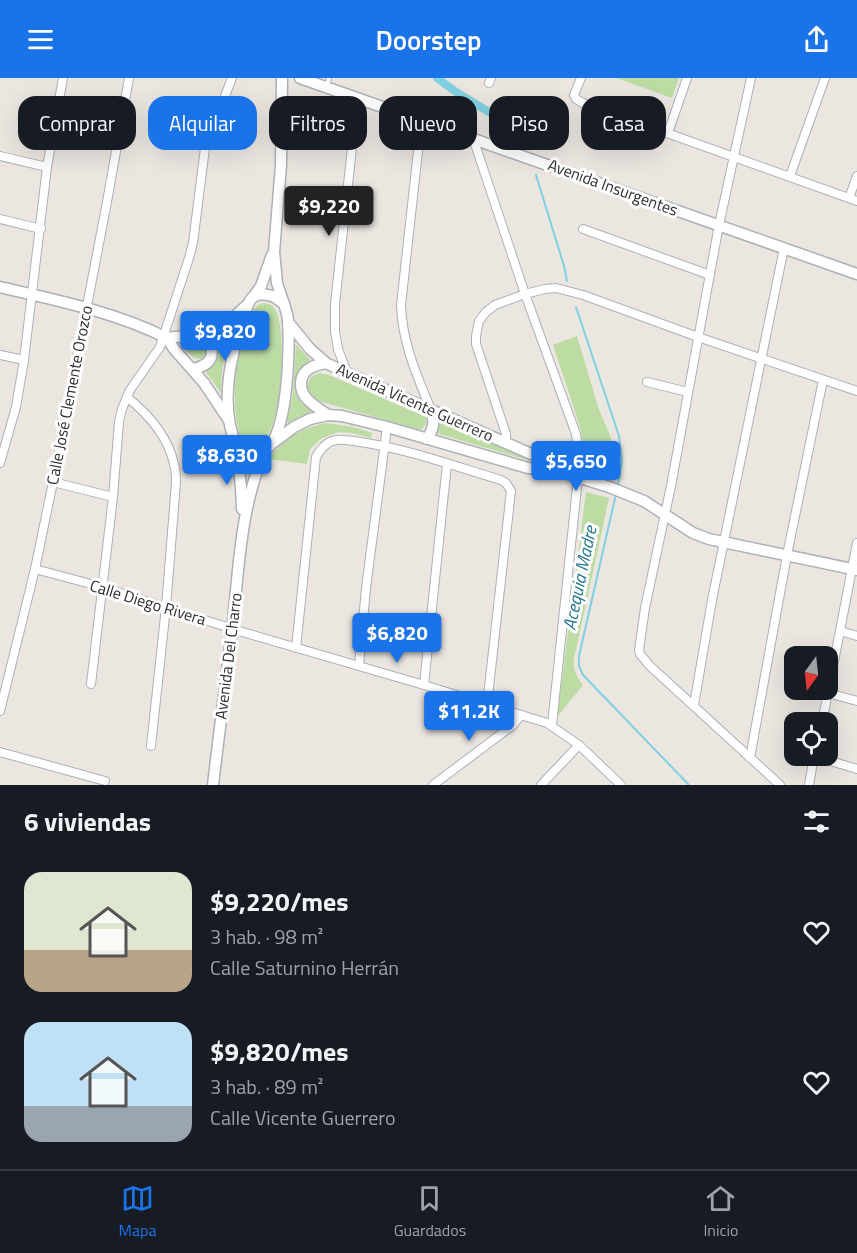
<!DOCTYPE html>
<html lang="es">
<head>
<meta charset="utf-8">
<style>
	:root { --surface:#171b24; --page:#242831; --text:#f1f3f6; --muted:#9ea1a6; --line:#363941; --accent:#1a73e8 }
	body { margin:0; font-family:"Titillium Web",sans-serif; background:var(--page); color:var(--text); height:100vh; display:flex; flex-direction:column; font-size:22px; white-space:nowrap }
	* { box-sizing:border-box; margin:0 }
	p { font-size:20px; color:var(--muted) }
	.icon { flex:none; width:33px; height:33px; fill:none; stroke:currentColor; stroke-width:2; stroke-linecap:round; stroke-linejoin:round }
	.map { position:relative; height:707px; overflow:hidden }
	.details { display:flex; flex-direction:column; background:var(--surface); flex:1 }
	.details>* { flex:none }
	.guide { position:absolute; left:18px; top:18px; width:822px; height:54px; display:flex; gap:12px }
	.needle { width:39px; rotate:195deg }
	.fabs { position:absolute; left:784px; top:568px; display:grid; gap:12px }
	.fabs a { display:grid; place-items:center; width:54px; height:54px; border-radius:12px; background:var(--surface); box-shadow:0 6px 24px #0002; font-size:30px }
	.price { position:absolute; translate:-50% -51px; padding:0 14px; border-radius:6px; background:var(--accent); color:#fff; font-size:20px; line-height:39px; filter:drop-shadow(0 2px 3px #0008) }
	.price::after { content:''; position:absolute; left:50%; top:36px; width:18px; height:14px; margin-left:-9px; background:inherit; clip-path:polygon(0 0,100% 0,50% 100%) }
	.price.current { background:#222; color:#fff }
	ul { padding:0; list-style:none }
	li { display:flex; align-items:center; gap:18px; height:150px; padding:0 24px }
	li span { display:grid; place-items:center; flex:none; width:168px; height:120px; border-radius:18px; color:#555 }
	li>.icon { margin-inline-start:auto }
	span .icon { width:72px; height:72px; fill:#fffc; stroke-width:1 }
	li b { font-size:26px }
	h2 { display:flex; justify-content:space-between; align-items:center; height:72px; padding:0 24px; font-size:26px }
	.tag { padding:0 21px; border-radius:18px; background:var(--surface); box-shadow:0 6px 24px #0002; font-size:21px; line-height:54px }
	.tag.current { background:var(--accent); color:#fff }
	header { display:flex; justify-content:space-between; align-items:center; height:78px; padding:0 24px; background:var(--accent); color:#fff; font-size:27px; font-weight:600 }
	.tabs { display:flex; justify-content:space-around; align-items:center; height:84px; border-top:2px solid var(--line); background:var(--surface); font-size:16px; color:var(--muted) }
	.tabs a { display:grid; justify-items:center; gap:3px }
	.tabs .current { color:var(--accent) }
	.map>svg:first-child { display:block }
	.green { fill:#bcdca4 }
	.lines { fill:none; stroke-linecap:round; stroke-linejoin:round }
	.stream { stroke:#81d1e2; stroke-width:2 }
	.canal { stroke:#81d1e2; stroke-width:8 }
	.lane-casing { stroke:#adb0b7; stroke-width:6 }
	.street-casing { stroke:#adb0b7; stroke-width:10 }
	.secondary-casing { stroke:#adb0b7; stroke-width:13 }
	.lane { stroke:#fff; stroke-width:4 }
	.street { stroke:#fff; stroke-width:8 }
	.secondary { stroke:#fff; stroke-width:10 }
	.labels { text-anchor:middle; stroke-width:6; stroke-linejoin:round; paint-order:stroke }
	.street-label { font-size:16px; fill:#2d2d2d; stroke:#fff }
	.water-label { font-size:18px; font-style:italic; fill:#1d7390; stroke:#fff }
</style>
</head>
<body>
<header><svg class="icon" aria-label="menu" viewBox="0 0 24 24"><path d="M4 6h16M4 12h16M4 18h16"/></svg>Doorstep<svg class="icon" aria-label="share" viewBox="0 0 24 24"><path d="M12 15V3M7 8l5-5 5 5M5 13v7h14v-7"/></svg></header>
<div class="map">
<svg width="857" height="707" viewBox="0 0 857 707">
	<rect width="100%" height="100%" fill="#ece6e1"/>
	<!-- green -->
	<g class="green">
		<polygon points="616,0 679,0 672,20"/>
		<path d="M 264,225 C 269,226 273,227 275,231 C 288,251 284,366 254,369 C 243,370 239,358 238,350 C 231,319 236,259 253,232 C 256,228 259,226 264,225 Z"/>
		<path d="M 229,252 L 222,294 L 221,315 L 205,293 C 221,285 222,273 214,259 Z"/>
		<polygon points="577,258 598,329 611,360 613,400 588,389 580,349 553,267"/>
		<path d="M 177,264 L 199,264 L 205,268 C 207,274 205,277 201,281 L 194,280 Z"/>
		<path d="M 296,267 L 312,284 C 289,298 289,320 313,333 L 287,345 L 293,315 Z"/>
		<path d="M 319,295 L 329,297 L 426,339 L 426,346 L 421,352 L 315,322 C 306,315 305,309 311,299 Z"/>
		<polygon points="440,344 527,379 527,382 436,355"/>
		<path d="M 325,345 L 353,349 L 372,355 L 371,360 L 352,355 L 339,354 L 322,360 L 310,371 L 307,386 L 268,381 C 287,358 297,353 325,345 Z"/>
		<path d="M 586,414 L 609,420 L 574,581 C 573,592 576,598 583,607 L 557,639 Z"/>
	</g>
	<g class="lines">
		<!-- stream -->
		<g class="stream">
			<polyline points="536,97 564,188 567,203"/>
			<polyline points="576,229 619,358 622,383 618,407"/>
			<polyline points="616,416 579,578 579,588 583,597 689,707"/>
		</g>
		<!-- canal -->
		<polyline class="canal" points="437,0 456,14 517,51 522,58 524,65"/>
		<defs>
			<polyline id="lane" points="327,9 329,0"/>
			<g id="street">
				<polyline points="581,0 574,17 576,21 583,25 857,123"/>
				<polyline points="751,0 719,147 671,408 645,530 639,572 640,576 650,588 780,707"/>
				<polyline points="489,5 491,0"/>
				<polyline points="222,26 232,0"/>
				<path d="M 423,43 L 420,55 L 401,227 C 402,264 417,298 431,332"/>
				<polyline points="668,55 687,0"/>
				<polyline points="473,60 525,216 576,356 579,377 578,400 552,647"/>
				<polyline points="0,78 47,89"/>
				<polyline points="790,98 825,0"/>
				<polyline points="849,120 857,98"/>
				<polyline points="0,141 41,151"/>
				<polyline points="583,151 710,197"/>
				<polyline points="0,277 24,282"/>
				<polyline points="347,295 338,271 335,253 335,226 356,33 360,20"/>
				<polyline points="647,304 688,314"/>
				<path d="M 127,319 C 148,336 168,358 174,386 C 176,392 176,399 176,405 L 166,529 L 151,668"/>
				<polyline points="506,364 506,356 476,266 476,258 479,243 486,234 495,227 525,216 545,211 556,210 583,217 698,259 857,313"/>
				<polyline points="0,385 16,329 24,282 47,89 63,0"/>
				<polyline points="53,404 113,419"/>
				<polyline points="35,491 102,509 239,553 424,607 547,645 579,667 621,707"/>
				<polyline points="840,553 857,558"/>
				<path d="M 296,570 L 316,379 C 320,372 324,366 332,363 C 341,360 351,363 360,364 C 408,371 454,388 501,402 L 506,405 L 511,413 L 487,627"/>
				<polyline points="359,588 366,510 387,349"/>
				<polyline points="91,606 113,419 119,344 122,331 130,312 160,269 189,180 193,165 205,70"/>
				<polyline points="424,607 447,386"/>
				<polyline points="828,615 857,623"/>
				<polyline points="694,627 712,522 784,170"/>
				<polyline points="0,633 35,491 53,404 107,124 129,0"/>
				<polyline points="822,645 857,465"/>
				<polyline points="0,674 105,703"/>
				<polyline points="814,678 857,691"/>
				<polyline points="750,680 787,477 823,302"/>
				<polyline points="433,707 513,647 521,637"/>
				<polyline points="541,707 579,667"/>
				<polyline points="809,707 814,678"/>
			</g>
			<g id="secondary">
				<polyline points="282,0 281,87 274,174 277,205 284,226"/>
				<polyline points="300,0 857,196"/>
				<path d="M 0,209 C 56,222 115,234 167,260"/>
				<path d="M 262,216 L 273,218 L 284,226 C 286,232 288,238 288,244 C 290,268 288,360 265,372 C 263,373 258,373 256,373 C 250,374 244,372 239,368 C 233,363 232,355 230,347 C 223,312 232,273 244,239 C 246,233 248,223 253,219 C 254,218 261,216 262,216 Z"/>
				<polyline points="254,218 261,208 272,177"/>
				<polyline points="288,244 310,271 326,285 347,295 538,379 552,391"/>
				<polyline points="167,260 174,271 204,305 228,341"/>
				<path d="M 167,260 C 180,258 194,259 206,255 C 223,249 235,239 247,227"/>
				<path d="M 326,285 C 321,286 316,287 312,289 C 298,296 298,312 308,322 C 314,328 321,332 328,337"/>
				<path d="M 193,291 C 216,286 215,273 206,255"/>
				<path d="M 427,361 C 434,350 435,343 431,332"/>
				<polyline points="236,365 241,409 242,431"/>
				<polyline points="270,367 294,349 310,341 328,337 342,338 387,349 528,390 552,391 609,409 644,423 693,455 709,461 857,492"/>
				<path d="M 213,707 C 219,655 226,603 232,552 C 239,490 240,430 265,372"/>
			</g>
		</defs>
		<!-- lane casing -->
		<use href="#lane" class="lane-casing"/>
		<!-- street casing -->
		<use href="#street" class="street-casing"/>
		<!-- secondary casing -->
		<use href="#secondary" class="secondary-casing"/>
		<!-- lane -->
		<use href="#lane" class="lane"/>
		<!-- street -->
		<use href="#street" class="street"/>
		<!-- secondary -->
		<use href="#secondary" class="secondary"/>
	</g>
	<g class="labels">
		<!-- street labels -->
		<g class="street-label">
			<text transform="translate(613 109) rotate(20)" y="6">Avenida Insurgentes</text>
			<text transform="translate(69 317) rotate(-79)" y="6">Calle José Clemente Orozco</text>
			<text transform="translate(415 324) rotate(24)" y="6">Avenida Vicente Guerrero</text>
			<text transform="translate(148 524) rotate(17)" y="6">Calle Diego Rivera</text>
			<text transform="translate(228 578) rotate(-83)" y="6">Avenida Del Charro</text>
		</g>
		<!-- water labels -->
		<g class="water-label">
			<text transform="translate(580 500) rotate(-78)" y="6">Acequia Madre</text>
		</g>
	</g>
</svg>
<div class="fabs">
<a><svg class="needle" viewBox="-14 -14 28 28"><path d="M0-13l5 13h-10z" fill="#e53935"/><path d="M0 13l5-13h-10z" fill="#9ea1a6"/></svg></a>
<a><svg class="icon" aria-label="locate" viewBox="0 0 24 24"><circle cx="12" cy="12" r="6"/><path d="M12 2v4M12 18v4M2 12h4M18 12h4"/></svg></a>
</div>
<b class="price current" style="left:329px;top:159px">$9,220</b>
<b class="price" style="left:225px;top:284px">$9,820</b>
<b class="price" style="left:227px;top:408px">$8,630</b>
<b class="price" style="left:576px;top:414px">$5,650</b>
<b class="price" style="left:397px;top:586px">$6,820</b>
<b class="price" style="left:469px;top:664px">$11.2K</b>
<div class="guide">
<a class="tag">Comprar</a>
<a class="tag current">Alquilar</a>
<a class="tag">Filtros</a>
<a class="tag">Nuevo</a>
<a class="tag">Piso</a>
<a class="tag">Casa</a>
</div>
</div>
<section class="details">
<h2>6 viviendas<svg class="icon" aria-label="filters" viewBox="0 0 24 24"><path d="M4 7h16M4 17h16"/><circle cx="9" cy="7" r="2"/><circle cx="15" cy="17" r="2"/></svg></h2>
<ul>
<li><span style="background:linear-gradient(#dfe7d0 65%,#b9a48a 0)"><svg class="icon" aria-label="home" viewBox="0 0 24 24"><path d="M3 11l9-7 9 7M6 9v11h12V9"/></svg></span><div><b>$9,220/mes</b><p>3 hab. · 98 m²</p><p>Calle Saturnino Herrán</p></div><svg class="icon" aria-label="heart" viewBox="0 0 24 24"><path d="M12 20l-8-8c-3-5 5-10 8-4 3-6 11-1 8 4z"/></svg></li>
<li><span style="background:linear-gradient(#bfe0f5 70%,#9aa5b1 0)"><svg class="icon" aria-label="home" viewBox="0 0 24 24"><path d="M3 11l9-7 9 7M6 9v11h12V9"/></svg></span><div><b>$9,820/mes</b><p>3 hab. · 89 m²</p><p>Calle Vicente Guerrero</p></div><svg class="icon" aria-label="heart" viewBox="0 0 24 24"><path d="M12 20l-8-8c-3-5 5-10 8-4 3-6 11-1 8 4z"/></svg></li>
</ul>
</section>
<nav class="tabs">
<a class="current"><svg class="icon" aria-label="map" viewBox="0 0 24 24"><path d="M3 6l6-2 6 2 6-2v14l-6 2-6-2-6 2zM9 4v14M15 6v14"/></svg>Mapa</a>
<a><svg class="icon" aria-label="saved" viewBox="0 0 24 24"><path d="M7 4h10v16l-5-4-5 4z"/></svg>Guardados</a>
<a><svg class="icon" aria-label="home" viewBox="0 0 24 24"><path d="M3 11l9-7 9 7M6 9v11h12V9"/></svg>Inicio</a>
</nav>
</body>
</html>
